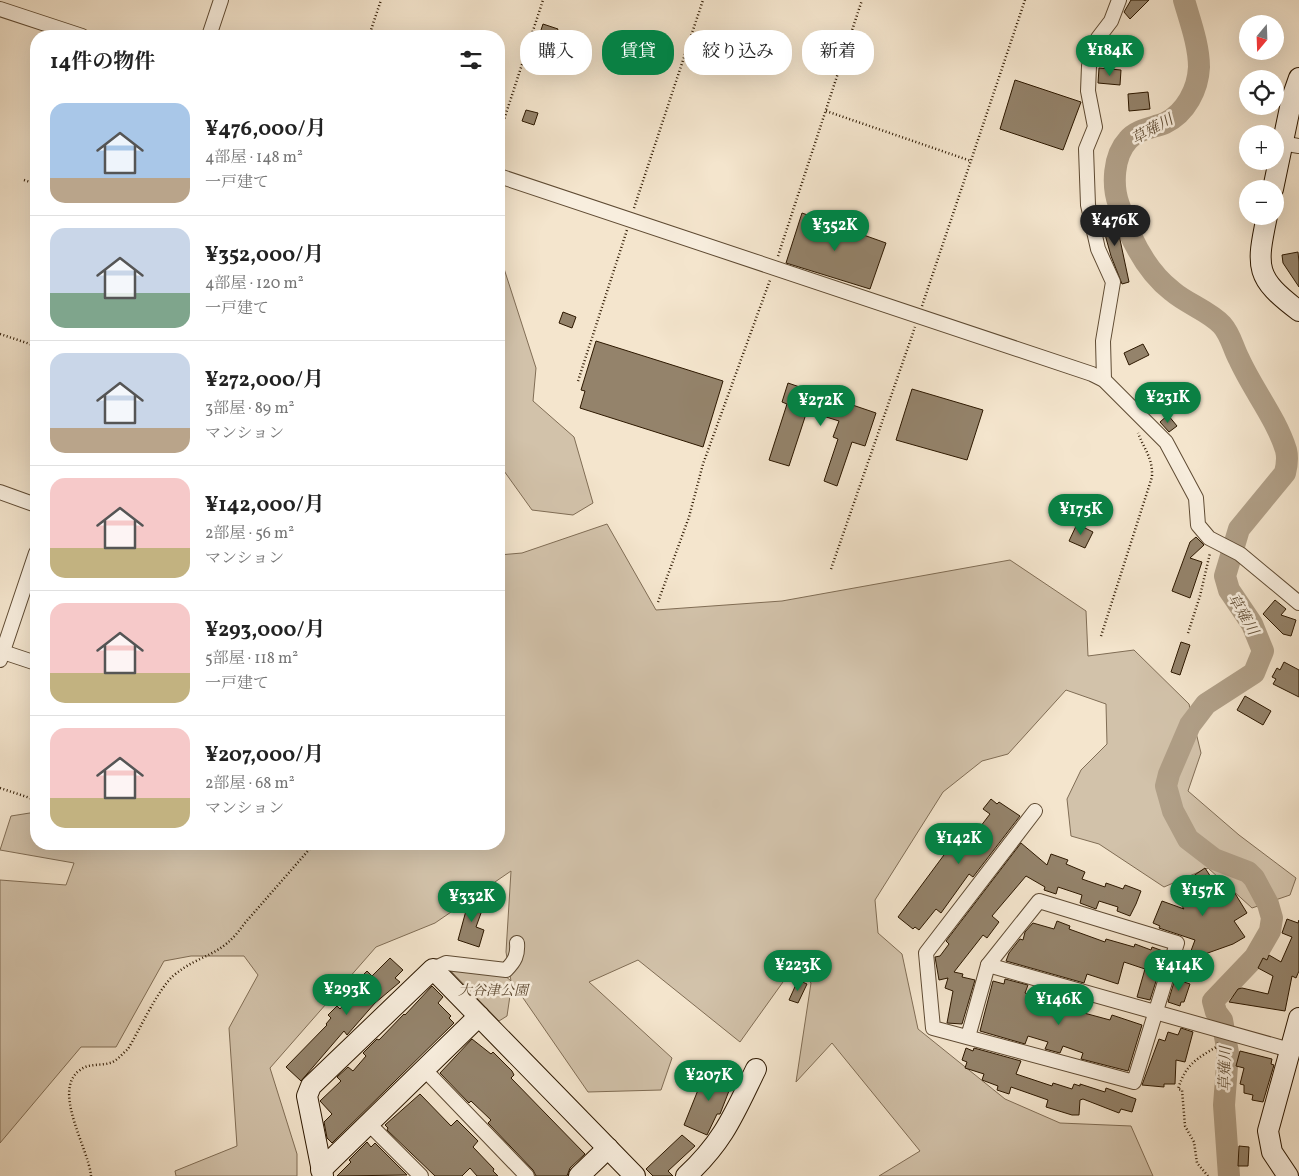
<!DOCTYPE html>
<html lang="ja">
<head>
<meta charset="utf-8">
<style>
	:root { --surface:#fff; --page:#f6f6f6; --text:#222; --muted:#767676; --line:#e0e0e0; --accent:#0b8043 }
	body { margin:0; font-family:Vollkorn,"Noto Serif JP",serif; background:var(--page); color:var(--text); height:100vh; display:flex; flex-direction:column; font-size:19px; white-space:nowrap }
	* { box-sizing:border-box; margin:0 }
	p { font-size:16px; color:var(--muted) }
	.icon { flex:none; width:28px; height:28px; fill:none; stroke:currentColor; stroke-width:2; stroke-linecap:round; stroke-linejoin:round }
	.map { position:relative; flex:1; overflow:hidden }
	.sheet { position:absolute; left:30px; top:30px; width:475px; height:820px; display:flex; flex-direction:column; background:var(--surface); border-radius:20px; box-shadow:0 5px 20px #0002 }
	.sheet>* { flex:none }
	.hud { position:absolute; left:520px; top:30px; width:475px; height:45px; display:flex; gap:10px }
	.needle { width:32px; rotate:199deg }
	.buttons { position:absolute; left:1239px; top:15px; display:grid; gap:10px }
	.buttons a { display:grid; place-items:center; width:45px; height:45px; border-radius:50%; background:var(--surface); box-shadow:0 5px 20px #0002; font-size:25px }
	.price { position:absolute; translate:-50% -42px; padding:0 11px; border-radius:18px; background:var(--accent); color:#fff; font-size:16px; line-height:32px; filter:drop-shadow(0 1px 2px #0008) }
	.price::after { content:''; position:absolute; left:50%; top:30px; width:15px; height:11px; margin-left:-8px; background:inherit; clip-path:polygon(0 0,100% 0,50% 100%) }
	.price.selected { background:#222; color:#fff }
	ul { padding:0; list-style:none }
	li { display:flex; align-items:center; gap:15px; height:125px; padding:0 20px }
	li+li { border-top:1px solid var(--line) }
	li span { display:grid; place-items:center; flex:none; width:140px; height:100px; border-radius:15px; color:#555 }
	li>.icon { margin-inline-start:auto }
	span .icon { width:60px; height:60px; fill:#fffc; stroke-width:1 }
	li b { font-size:21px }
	h2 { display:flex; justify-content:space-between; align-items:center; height:60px; padding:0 20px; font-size:21px }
	.tag { padding:0 18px; border-radius:20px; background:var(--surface); box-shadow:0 5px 20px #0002; font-size:18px; line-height:45px }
	.tag.selected { background:var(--accent); color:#fff }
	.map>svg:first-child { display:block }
	.green { fill:#d2c2aa; stroke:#806d55 }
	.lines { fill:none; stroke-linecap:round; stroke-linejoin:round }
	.river { stroke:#b09f87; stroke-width:22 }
	.building { fill:#94836b; stroke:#2d1800 }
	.street-casing { stroke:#5f4b33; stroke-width:16 }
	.secondary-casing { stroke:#2d1800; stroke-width:22 }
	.path { stroke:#2d1800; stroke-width:2.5; stroke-dasharray:1 2.5; stroke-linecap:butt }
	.street { stroke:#f8eede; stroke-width:14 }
	.secondary { stroke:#f8eede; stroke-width:20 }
	.labels { text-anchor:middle; stroke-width:5; stroke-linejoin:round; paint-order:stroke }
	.park-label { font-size:14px; font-style:italic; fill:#5f4b33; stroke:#f8eede }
	.water-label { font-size:15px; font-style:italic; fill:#614e36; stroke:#f8eede }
</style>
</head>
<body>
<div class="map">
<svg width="1299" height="1176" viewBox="0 0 1299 1176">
	<rect width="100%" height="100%" fill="#f4e5cd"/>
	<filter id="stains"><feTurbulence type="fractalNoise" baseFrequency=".004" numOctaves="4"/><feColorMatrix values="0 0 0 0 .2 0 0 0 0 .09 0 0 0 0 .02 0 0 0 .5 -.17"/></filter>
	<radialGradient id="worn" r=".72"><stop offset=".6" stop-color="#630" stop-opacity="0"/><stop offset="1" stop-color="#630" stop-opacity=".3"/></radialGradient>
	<!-- green -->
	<g class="green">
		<polygon points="499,253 536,368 533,401 574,437 593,503 573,515 532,510 499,464"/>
		<polygon points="607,524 656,610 782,601 1010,560 1086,611 1088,656 1134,650 1189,704 1201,753 1188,791 1239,835 1296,878 1290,895 1252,908 1208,868 1164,887 1099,844 1071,836 1067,799 1081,770 1107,744 1106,704 1066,690 1008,754 982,761 943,792 875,900 878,933 902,954 918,1029 1005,1099 1060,1123 1131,1126 1153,1176 879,1176 920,1151 832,1043 796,1082 811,983 804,973 788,975 740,1042 638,960 589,982 672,1058 661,1090 588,1092 512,982 507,1016 499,1021 449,969 503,974 511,981 506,952 511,871 435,923 376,947 270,1068 297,1154 297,1176 176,1176 175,1171 237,1146 229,1028 258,975 244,956 191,956 164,961 116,1047 81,1047 0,1143 0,880 66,885 74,863 0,850 11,816 36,812 36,844 499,844 499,555 522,553"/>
	</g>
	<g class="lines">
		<!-- river -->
		<path class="river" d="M 1184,0 C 1190,21 1199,45 1199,67 C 1198,89 1186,113 1165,123 C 1153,128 1137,129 1128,140 C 1113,156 1112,186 1119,205 C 1129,236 1146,271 1172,291 C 1187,304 1209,311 1222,325 C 1231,335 1233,348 1239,359 C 1253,390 1276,418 1286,450 C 1288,458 1287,465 1285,473 L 1239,529 L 1225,576 L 1229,590 L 1252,624 L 1263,651 L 1254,673 L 1206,704 L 1190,725 L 1169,774 L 1166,786 L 1173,811 L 1188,839 L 1214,859 L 1248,872 L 1254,878 L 1268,904 L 1272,918 L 1270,931 L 1255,957 L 1213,1001 L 1216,1012 L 1222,1020 L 1228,1053 L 1224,1105 L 1229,1176"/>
	</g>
	<!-- building -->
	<g class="building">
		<polygon points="1131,0 1149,0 1130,19 1124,12"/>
		<polygon points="543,24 558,29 554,38 540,33"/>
		<polygon points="1099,68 1121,70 1120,85 1098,83"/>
		<polygon points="1015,80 1081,102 1063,150 1000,129"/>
		<polygon points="1148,92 1150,109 1129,111 1128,94"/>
		<polygon points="526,110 538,113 534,125 522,121"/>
		<polygon points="802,213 886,243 870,289 786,263"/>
		<polygon points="1115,216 1129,282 1122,284 1111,256 1101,220"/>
		<polygon points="1298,252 1299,262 1299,287 1283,263 1282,255"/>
		<polygon points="563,312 576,317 572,328 559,323"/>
		<polygon points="596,341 723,381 703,447 580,408 585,391 581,390"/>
		<polygon points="1143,344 1149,355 1129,365 1124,353"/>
		<polygon points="788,383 876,413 865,446 852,442 837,486 824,481 838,439 833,437 839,421 807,411 789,466 769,460 787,404 782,402"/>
		<polygon points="912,389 983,410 967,460 896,440"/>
		<polygon points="1168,415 1177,426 1169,432 1160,422"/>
		<polygon points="1077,524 1093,532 1085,548 1069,541"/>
		<polygon points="1196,537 1204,545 1190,558 1202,562 1190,598 1172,591 1190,542"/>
		<polygon points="1275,600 1286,609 1281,615 1296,620 1291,636 1283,634 1263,614"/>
		<polygon points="1181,642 1190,645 1180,675 1171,672"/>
		<polygon points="1284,662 1299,670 1299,697 1273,684 1276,679 1272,677 1277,668 1280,670"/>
		<polygon points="1245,696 1271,711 1263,725 1237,710"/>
		<polygon points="991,799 997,804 999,802 1020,816 973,877 969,874 941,913 936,909 919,930 915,927 913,929 898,917 961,832 971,839 990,814 983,809"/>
		<polygon points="1021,843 1047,865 1051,854 1068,860 1066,864 1085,872 1082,879 1105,887 1106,883 1123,889 1125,885 1141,891 1136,904 1130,916 1117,911 1118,907 1099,901 1096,909 1080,903 1082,895 1058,887 1056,894 1044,890 1045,887 1026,876 992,916 999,922 987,938 983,935 954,972 963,974 962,977 975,980 962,1024 947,1023 953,991 945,988 948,978 939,980 935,957 940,956 949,944 946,941"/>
		<polygon points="1205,868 1218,888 1228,882 1247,913 1234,921 1245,937 1233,944 1205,954 1202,964 1205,965 1176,975 1181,959 1188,959 1195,940 1159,928 1160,926 1153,923 1162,901 1184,909 1171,891"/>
		<polygon points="470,896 485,902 476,927 484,930 479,947 458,940"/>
		<polygon points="1287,919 1298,923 1299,920 1299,971 1296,978 1292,976 1285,1011 1229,1002 1238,989 1242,988 1268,994 1273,976 1258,968 1263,958 1267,960 1269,955 1281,962 1292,937 1282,933"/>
		<polygon points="1057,921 1070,926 1069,929 1105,942 1106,939 1134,947 1135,944 1151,950 1152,947 1163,951 1165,953 1150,1000 1137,997 1145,969 1124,962 1118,984 1087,974 1084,983 1006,961 1009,953 1020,939 1023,940 1025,932 1033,923 1054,929"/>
		<polygon points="390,958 403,970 395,978 400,982 375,1003 347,1035 344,1031 301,1081 286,1067 327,1025 326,1024 331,1018 328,1015 337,1006 340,1009 360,987 355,983 367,971 372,976"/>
		<polygon points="1005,979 1028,985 1025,993 1035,997 1035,999 1055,1005 1057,1000 1085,1009 1084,1013 1110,1020 1112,1015 1142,1025 1128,1071 1081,1059 1083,1053 1063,1046 1060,1053 1045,1049 1048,1042 1028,1036 1025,1044 980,1031 993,981 1004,984"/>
		<polygon points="1175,979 1190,984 1184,1002 1181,1002 1180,1006 1168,1002"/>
		<polygon points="798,980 807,984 798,1003 789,1000"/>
		<polygon points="432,986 443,997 438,1003 451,1016 449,1018 454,1023 332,1143 327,1138 324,1122 332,1114 320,1101 341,1081 337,1077 348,1067 353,1071 366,1056 363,1053 377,1039 379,1040 404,1014 405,1015"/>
		<polygon points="1181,1028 1193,1032 1185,1062 1176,1060 1175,1084 1164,1084 1164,1087 1142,1085 1159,1039 1165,1041 1168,1032 1178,1035"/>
		<polygon points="472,1039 491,1054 493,1052 512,1071 514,1075 511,1078 585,1154 570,1168 567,1176 536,1176 533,1170 488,1123 491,1120 471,1101 469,1103 440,1073"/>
		<polygon points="966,1048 973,1051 974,1048 1021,1061 1016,1074 1052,1086 1053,1083 1072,1089 1074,1084 1080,1086 1080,1084 1105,1092 1106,1088 1136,1099 1132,1112 1121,1109 1119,1113 1083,1099 1080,1100 1079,1115 1072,1115 1046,1107 1048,1100 1011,1087 1009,1094 997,1090 998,1086 982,1080 984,1074 965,1068 967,1062 962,1060"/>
		<polygon points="1240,1051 1272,1059 1271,1064 1274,1065 1263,1102 1252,1100 1253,1095 1244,1093 1244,1085 1240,1084 1244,1068 1236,1066"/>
		<polygon points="712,1068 734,1078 720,1114 717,1114 707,1135 684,1125 698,1090 702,1091"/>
		<polygon points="420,1094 451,1126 457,1120 478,1141 473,1147 494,1169 493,1171 498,1176 477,1176 470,1168 462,1176 435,1176 387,1130 388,1128 385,1125"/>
		<polygon points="682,1135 695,1146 668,1171 673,1176 653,1176 646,1169"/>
		<polygon points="367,1142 371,1147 375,1143 407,1175 337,1176 351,1162 349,1160"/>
		<polygon points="1239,1146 1249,1147 1248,1166 1238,1166"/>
	</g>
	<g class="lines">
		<defs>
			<g id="street">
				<polyline points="0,9 82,36"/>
				<polyline points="209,36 221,0"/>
				<polyline points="1282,143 1299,146"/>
				<polyline points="499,176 1092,374 1104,380 1166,442 1196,498 1198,525 1209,538 1240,554 1299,603"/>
				<polyline points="1104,380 1103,341 1113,282 1098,249 1088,205 1086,149 1095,127 1088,91 1089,66 1098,38 1111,21 1119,0"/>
				<polyline points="0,492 36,505"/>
				<polyline points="3,652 36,663"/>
				<polyline points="0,660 36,553"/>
				<polyline points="988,965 1290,1050"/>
				<path d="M 433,969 L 446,963 L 506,970 C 515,961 518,955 517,943"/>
				<polyline points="968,1037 988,965 1039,901 1177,943 1134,1082 933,1028 926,953 1035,811"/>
				<polyline points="424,1069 527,1176"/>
				<polyline points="370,1125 421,1176"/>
			</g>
			<g id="secondary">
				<polyline points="1273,189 1292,98 1299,78"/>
				<path d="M 1267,216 C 1256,268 1255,278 1299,311"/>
				<polyline points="321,1170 479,1016"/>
				<polyline points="323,1176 307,1096 311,1086 433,969 635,1176"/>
				<polyline points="579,1176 608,1148"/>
				<path d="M 686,1176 C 724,1141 734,1114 756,1069"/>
				<polyline points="1288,1176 1272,1152 1268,1131 1299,1018"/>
			</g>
		</defs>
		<!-- street casing -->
		<use href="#street" class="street-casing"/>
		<!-- secondary casing -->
		<use href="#secondary" class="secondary-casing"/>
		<!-- path -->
		<g class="path">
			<polyline points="369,36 381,0"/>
			<polyline points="826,111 971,161"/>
			<polyline points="499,135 543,0"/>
			<polyline points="24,180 36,184"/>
			<polyline points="634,208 703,0"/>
			<polyline points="778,256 862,0"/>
			<polyline points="922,306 1025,0"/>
			<polyline points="0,334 36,346"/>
			<polyline points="578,381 627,230"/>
			<polyline points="831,569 915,327"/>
			<polyline points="658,602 689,517 703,464 770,280"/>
			<polyline points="1188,633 1200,596 1210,553"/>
			<path d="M 1101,636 L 1152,477 C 1153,458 1144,449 1138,433"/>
			<polyline points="0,788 36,800"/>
			<path d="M 91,1176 C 89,1149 51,1090 80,1070 C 89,1063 100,1066 110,1063 C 117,1061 122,1054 128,1049 C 140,1029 157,991 173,976 C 200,953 221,958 244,924 L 314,844"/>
			<path d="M 1208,1176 L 1197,1163 L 1194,1142 L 1185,1126 L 1182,1090 L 1178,1089 C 1186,1064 1196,1059 1218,1046 L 1218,1042"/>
		</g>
		<!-- street -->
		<use href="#street" class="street"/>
		<!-- secondary -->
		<use href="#secondary" class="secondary"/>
	</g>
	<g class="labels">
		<!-- park labels -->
		<g class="park-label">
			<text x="493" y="995">大谷津公園</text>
		</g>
		<!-- water labels -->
		<g class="water-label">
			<text transform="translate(1152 129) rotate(-29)" y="5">草薙川</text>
			<text transform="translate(1243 614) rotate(60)" y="5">草薙川</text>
			<text transform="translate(1225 1069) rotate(-89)" y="5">草薙川</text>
		</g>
	</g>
	<rect width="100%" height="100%" filter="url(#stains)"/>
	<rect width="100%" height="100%" fill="url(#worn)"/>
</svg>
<div class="buttons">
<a><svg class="needle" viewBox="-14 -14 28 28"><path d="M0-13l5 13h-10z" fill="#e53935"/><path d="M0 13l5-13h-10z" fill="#767676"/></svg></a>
<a><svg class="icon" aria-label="locate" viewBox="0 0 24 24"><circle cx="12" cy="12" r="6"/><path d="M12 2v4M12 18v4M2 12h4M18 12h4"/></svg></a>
<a>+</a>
<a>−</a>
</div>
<b class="price" style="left:1110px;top:77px">¥184K</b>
<b class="price selected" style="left:1115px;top:247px">¥476K</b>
<b class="price" style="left:835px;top:252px">¥352K</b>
<b class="price" style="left:1168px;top:424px">¥231K</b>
<b class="price" style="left:821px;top:427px">¥272K</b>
<b class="price" style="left:1081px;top:536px">¥175K</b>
<b class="price" style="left:959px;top:865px">¥142K</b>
<b class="price" style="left:1203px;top:917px">¥157K</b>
<b class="price" style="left:472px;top:923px">¥332K</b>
<b class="price" style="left:798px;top:992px">¥223K</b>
<b class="price" style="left:1179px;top:992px">¥414K</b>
<b class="price" style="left:347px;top:1016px">¥293K</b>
<b class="price" style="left:1059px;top:1026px">¥146K</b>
<b class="price" style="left:709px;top:1102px">¥207K</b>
<div class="hud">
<a class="tag">購入</a>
<a class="tag selected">賃貸</a>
<a class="tag">絞り込み</a>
<a class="tag">新着</a>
</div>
<section class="sheet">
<h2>14件の物件<svg class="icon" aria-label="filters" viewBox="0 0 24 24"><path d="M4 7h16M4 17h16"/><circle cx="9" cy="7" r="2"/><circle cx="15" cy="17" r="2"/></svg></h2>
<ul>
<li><span style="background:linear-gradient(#a9c7e8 75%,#b9a48a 0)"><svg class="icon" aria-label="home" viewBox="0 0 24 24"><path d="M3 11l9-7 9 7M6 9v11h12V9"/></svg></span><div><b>¥476,000/月</b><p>4部屋 · 148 m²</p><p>一戸建て</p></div></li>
<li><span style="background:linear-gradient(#c9d6e8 65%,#7fa58c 0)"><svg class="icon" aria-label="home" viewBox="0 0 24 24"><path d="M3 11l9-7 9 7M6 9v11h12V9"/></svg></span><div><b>¥352,000/月</b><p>4部屋 · 120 m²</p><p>一戸建て</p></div></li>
<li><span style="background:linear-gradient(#c9d6e8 75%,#b9a48a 0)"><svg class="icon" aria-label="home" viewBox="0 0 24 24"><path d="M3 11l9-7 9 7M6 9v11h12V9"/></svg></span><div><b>¥272,000/月</b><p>3部屋 · 89 m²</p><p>マンション</p></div></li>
<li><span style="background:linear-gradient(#f6c9c9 70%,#c2b280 0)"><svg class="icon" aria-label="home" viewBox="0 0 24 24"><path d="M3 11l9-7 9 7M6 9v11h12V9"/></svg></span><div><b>¥142,000/月</b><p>2部屋 · 56 m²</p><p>マンション</p></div></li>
<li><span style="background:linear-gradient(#f6c9c9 70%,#c2b280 0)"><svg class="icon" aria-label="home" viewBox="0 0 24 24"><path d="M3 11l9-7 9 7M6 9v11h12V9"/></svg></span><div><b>¥293,000/月</b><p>5部屋 · 118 m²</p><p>一戸建て</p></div></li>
<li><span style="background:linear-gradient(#f6c9c9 70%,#c2b280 0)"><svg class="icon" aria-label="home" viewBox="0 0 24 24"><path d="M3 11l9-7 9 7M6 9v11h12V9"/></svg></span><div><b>¥207,000/月</b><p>2部屋 · 68 m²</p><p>マンション</p></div></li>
</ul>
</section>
</div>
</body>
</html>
